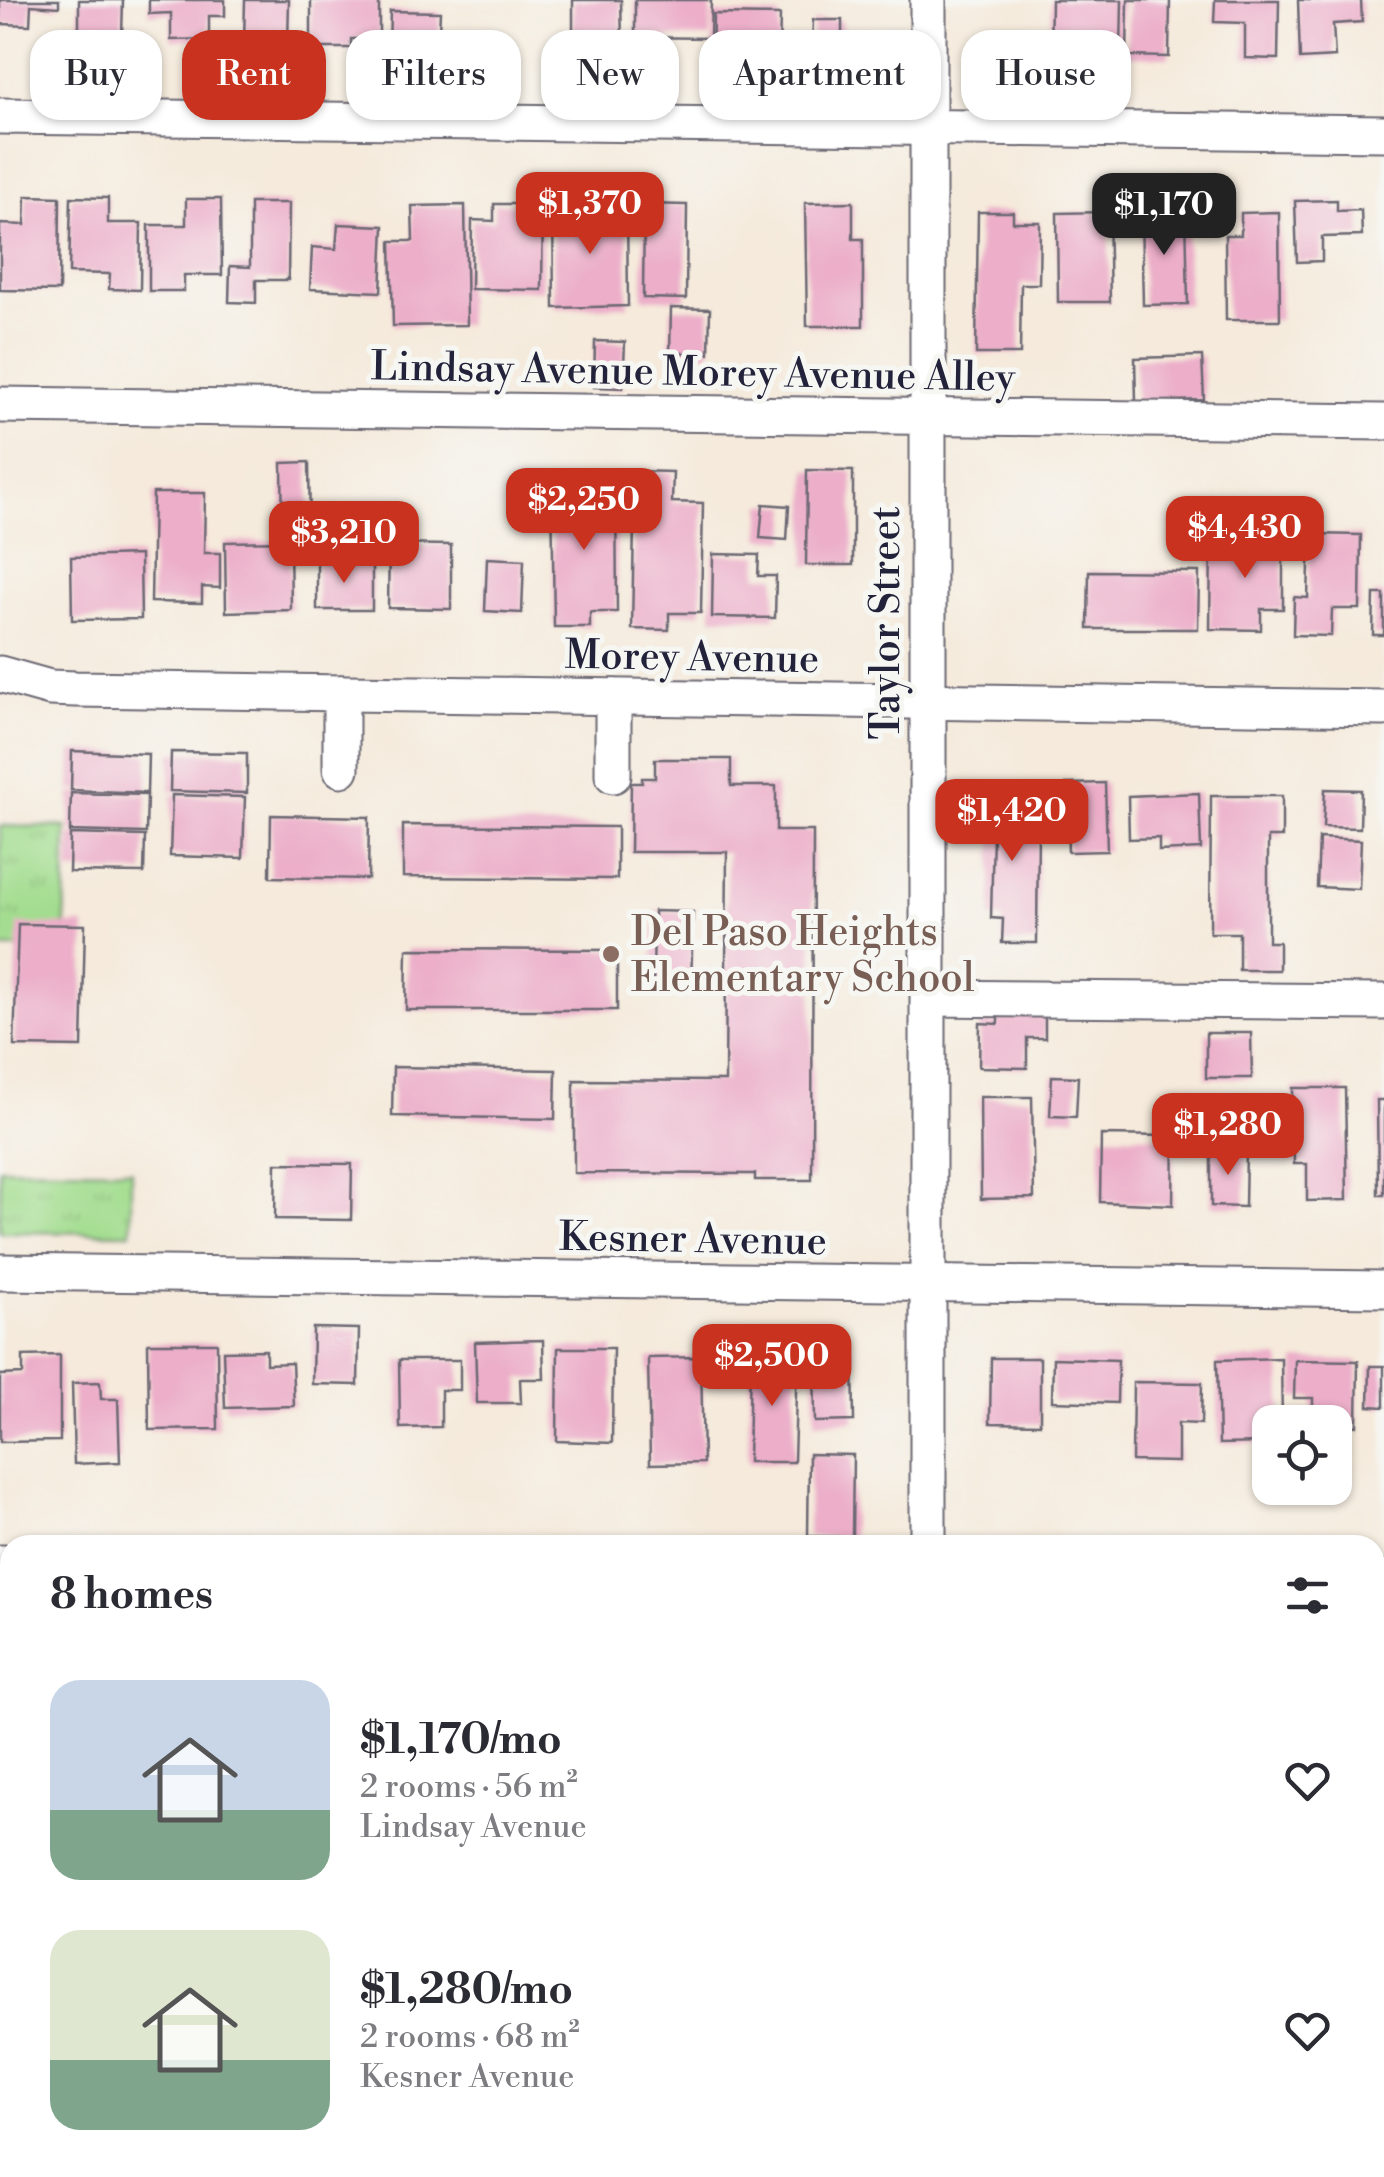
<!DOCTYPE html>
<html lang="en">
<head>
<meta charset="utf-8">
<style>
	:root { --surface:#fff; --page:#f7f7f7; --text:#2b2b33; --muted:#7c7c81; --accent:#c8321e }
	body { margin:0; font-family:"Libre Bodoni",serif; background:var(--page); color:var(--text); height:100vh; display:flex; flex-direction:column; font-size:38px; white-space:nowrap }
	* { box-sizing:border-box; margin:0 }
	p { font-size:32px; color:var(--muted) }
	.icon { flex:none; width:55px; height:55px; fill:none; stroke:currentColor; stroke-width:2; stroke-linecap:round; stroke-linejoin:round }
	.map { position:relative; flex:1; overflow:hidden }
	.details { position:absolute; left:0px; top:1535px; width:1385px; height:642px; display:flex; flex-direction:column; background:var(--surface); border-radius:30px 30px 0 0; box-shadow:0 2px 8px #0004 }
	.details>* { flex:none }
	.hud { position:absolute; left:30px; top:30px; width:1325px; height:90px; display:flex; gap:20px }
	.buttons { position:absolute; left:1252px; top:1405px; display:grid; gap:20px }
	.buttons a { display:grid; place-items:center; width:100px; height:100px; border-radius:20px; background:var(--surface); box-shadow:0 2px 8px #0004; font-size:50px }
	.price { position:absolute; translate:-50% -85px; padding:0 22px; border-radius:20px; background:var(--accent); color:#fff; font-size:32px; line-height:65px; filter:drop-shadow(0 2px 5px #0008) }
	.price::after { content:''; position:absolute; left:50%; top:60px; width:30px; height:22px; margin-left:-15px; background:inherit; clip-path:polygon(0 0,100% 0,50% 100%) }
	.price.current { background:#222; color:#fff }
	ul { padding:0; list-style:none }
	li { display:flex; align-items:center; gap:30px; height:250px; padding:0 50px }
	li span { display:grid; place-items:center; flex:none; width:280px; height:200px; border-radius:30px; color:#555 }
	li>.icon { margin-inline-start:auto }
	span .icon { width:120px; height:120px; fill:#fffc; stroke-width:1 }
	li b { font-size:42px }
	h2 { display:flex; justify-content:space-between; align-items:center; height:120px; padding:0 50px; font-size:42px }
	.chip { padding:0 35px; border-radius:30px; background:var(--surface); box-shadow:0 2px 8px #0004; font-size:35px; line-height:90px }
	.chip.current { background:var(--accent); color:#fff }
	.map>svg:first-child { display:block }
	.grass { fill:url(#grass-tufts); stroke:#628065; stroke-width:2.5 }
	.building { fill:#ecaec9 }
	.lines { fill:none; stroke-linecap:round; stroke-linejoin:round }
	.minor-casing { stroke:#6c6873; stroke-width:39 }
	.minor { stroke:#fff; stroke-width:35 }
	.education-dot { fill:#8d6e63; stroke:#f6f6f2; stroke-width:4 }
	.labels { text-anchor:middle; stroke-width:10; stroke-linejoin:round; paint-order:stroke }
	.street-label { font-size:40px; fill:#22223b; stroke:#f6f6f2 }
	.education-label { font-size:40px; fill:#785e54; stroke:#f6f6f2; text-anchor:start }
</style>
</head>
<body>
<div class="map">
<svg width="1384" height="2177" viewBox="0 0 1384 2177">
	<defs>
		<pattern id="grass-tufts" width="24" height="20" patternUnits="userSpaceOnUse" patternTransform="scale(2.5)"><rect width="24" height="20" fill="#a3dd8f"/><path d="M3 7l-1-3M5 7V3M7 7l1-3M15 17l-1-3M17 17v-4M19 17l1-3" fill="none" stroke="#8cbd7c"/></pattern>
	</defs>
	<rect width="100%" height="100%" fill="#f6f6f2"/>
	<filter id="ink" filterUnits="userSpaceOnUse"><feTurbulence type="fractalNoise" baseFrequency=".01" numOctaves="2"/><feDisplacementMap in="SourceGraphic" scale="20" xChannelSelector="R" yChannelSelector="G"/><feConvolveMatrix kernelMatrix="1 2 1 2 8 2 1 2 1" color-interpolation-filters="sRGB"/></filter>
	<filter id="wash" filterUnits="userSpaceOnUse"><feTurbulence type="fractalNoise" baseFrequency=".0048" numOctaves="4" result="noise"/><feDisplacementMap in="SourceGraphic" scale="40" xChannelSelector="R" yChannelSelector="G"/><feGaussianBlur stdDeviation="2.25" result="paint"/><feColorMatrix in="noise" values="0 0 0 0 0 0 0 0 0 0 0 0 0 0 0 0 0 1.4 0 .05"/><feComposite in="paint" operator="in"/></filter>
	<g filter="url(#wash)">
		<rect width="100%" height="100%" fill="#f5eadb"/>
		<!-- grass -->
		<g class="grass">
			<polygon points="0,826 66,827 65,925 18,948 0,948"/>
			<polygon points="0,1168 131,1170 131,1233 0,1232"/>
		</g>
		<g id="blocks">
			<!-- building -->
			<g class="building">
				<polygon points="0,0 59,0 59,7 31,5 30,25 0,24"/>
				<polygon points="79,0 123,0 122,36 79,35"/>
				<polygon points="149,0 225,0 225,16 209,16 209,39 171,40 171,13 149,14"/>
				<polygon points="245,0 289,0 288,43 244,42"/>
				<polygon points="311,0 379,0 379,39 351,39 351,48 311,48"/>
				<polygon points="573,0 621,0 622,42 573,43"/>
				<polygon points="635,0 711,0 710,38 635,37"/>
				<polygon points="1051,0 1122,0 1121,53 1050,52"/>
				<polygon points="1128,0 1170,0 1169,57 1127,56"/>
				<polygon points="1215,0 1279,0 1278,59 1245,58 1245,23 1214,22"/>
				<polygon points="1298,0 1361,0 1362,22 1333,24 1335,57 1300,59"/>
				<polygon points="390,11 440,12 438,50 389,49"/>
				<polygon points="713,14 780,15 779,55 743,53 742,70 712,69"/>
				<polygon points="813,20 842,20 842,49 812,49"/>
				<polygon points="26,196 60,197 59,291 0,290 0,224 25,225"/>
				<polygon points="71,197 108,198 108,223 141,223 140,290 109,289 110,274 69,273"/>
				<polygon points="186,199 221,199 222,275 184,275 184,291 149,291 149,225 186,225"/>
				<polygon points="1337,200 1337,211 1361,210 1362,236 1322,237 1322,261 1297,262 1295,201"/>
				<polygon points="853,202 853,239 863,239 863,326 807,326 805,203"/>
				<polygon points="250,203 289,203 288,280 256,280 256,303 229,302 230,266 250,267"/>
				<polygon points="494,204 543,204 542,290 471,289 472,220 494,221"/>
				<polygon points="644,204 687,205 686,299 643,298"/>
				<polygon points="465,205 467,325 393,326 391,241 413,241 412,206"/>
				<polygon points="627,206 628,306 554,308 553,207"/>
				<polygon points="978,212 1013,212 1013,222 1040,222 1039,284 1021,284 1020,354 976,354"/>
				<polygon points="1108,212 1110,302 1058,302 1057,213"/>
				<polygon points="1186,212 1188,304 1143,305 1141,213"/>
				<polygon points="1279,212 1280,320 1226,320 1225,235 1241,235 1241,213"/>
				<polygon points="338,224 384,226 381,292 310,289 312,247 336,249"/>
				<polygon points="671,308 710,309 709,353 670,353"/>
				<polygon points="595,341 625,342 623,388 594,387"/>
				<polygon points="1202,356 1204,400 1136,402 1135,358"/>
				<polygon points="309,462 310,532 283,532 282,463"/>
				<polygon points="807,470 853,471 853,565 806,565"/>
				<polygon points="635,471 673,472 672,502 703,503 701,613 669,613 669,630 632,629"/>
				<polygon points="552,486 616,486 617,612 590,612 590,627 554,627"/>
				<polygon points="153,493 205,493 204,553 220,553 220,588 202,587 202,603 151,602"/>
				<polygon points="763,504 789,506 787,540 760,538"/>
				<polygon points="1310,534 1361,535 1360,609 1332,609 1331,636 1293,635 1294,597 1308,598"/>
				<polygon points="1211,537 1283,538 1283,609 1261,609 1261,630 1210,629"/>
				<polygon points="290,541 291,610 226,612 225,542"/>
				<polygon points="389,544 451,545 451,609 388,608"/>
				<polygon points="713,554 759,555 758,576 776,576 775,618 712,617"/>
				<polygon points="140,555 141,619 72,620 71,557"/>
				<polygon points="487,558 524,560 522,613 485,611"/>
				<rect x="317" y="562" width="55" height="48"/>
				<polygon points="1089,571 1199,572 1198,629 1088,629"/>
				<polygon points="1374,594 1384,594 1384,635 1373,635"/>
				<polygon points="72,751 148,754 147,793 71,790"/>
				<polygon points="171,752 247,753 247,793 170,791"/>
				<polygon points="655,759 731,759 731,786 776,786 776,831 813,831 812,1180 755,1180 755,1174 574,1173 574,1080 725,1081 727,852 630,852 631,783 642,783 642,778 655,778"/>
				<polygon points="1105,783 1107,851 1068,852 1066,784"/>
				<polygon points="1325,789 1361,790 1360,828 1323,827"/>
				<polygon points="981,790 1024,790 1024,826 1038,826 1037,943 1002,943 1003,919 991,918 993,832 980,831"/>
				<polygon points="71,793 147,795 146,833 70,831"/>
				<polygon points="1199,793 1201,849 1159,851 1159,838 1129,839 1128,796"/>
				<polygon points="172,795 245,797 243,858 170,856"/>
				<polygon points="1211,796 1282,796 1282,837 1268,837 1268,942 1279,942 1279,970 1239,970 1239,933 1210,933"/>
				<polygon points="271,815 369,817 368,879 270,877"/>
				<polygon points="403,825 617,827 617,879 403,877"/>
				<polygon points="70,834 145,836 144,873 69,872"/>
				<polygon points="1319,838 1361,840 1359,889 1317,887"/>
				<polygon points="654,911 693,912 691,988 653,987"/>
				<polygon points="18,924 85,925 82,1047 14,1046"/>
				<polygon points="407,949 617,950 617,1010 406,1010"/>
				<polygon points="998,1007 1045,1008 1045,1038 1027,1038 1027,1068 979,1067 980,1023 998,1024"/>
				<polygon points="1206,1033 1251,1033 1252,1078 1206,1078"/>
				<polygon points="393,1067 556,1070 555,1119 392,1116"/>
				<polygon points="1052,1076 1078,1077 1076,1117 1050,1116"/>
				<polygon points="1293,1088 1345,1088 1347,1200 1307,1201 1307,1164 1294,1164"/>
				<polygon points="980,1097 1032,1097 1034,1198 981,1199"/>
				<polygon points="1377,1100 1384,1100 1384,1195 1378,1195"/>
				<polygon points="1101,1135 1174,1136 1173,1205 1100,1202"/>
				<polygon points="1211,1149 1246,1149 1245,1207 1211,1206"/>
				<polygon points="276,1163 352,1164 351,1220 275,1219"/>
				<polygon points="313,1328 359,1329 358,1385 312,1384"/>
				<polygon points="543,1340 544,1379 520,1379 521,1403 477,1403 475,1342"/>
				<polygon points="148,1343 217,1343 218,1429 149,1430"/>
				<polygon points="558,1348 613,1348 612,1443 557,1441"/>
				<polygon points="266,1350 266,1364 292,1363 294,1406 225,1408 223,1351"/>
				<polygon points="853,1350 854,1421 815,1422 814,1351"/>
				<polygon points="60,1355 60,1441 0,1442 0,1375 23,1374 23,1356"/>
				<polygon points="750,1356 797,1357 794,1462 748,1462"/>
				<polygon points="701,1357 703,1463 650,1464 648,1358"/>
				<polygon points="991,1358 1040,1358 1040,1424 990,1423"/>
				<polygon points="1053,1358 1118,1360 1117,1403 1052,1401"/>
				<polygon points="1281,1358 1282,1422 1263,1424 1263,1443 1219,1444 1217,1360"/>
				<polygon points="399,1360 460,1360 460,1390 441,1390 441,1427 400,1428"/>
				<polygon points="1295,1360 1358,1361 1357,1426 1313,1422 1313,1398 1294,1398"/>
				<polygon points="1370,1366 1384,1366 1384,1407 1369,1406"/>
				<polygon points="100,1382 101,1399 118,1399 120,1462 74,1464 72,1383"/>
				<polygon points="1133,1382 1202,1383 1201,1424 1178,1423 1178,1462 1132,1461"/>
				<polygon points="809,1454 853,1455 852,1537 808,1536"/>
				<rect x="1375" y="1703" width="9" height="76"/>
				<polygon points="6,1927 10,1927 10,1984 5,1984"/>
				<rect x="0" y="2037" width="10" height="72"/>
				<polygon points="621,2173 621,2177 590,2177 590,2174"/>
			</g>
		</g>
	</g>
	<g filter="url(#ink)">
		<use href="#blocks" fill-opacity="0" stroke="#6c6873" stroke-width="2.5"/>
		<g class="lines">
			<defs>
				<g id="minor">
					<polyline points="928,0 928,1545"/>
					<polyline points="0,116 1384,133"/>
					<polyline points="0,405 1384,422"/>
					<polyline points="0,674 50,688 76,689 1384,708"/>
					<polyline points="341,693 341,769"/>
					<polyline points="613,697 613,775"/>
					<polyline points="929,998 1384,1002"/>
					<polyline points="0,1272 1384,1289"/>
					<polyline points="0,1563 10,1563"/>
					<polyline points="1375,1579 1384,1579"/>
					<polyline points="0,1848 10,1848"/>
					<polyline points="1375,1867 1384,1867"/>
					<polyline points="142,2177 350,2177"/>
					<polyline points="928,2177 928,2168"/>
				</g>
			</defs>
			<!-- minor casing -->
			<use href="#minor" class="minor-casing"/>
			<!-- minor -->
			<use href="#minor" class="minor"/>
		</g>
	</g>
	<!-- markers -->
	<circle class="education-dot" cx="611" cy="954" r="10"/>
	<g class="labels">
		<!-- street labels -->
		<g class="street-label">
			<text transform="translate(693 371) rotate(1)" y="14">Lindsay Avenue Morey Avenue Alley</text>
			<text transform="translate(885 623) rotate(-90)" y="14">Taylor Street</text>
			<text transform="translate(692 656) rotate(1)" y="14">Morey Avenue</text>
			<text transform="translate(693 1238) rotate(1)" y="14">Kesner Avenue</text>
		</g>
		<!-- education labels -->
		<g class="education-label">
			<text x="631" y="945">Del Paso Heights<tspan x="631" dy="46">Elementary School</tspan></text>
		</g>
	</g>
</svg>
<div class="buttons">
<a><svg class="icon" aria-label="locate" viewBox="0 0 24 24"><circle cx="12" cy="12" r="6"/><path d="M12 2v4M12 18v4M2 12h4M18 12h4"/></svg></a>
</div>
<b class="price" style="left:590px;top:257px">$1,370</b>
<b class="price current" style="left:1164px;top:258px">$1,170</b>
<b class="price" style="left:584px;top:553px">$2,250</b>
<b class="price" style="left:1245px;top:581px">$4,430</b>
<b class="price" style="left:344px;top:586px">$3,210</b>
<b class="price" style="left:1012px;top:864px">$1,420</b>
<b class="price" style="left:1228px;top:1178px">$1,280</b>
<b class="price" style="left:772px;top:1409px">$2,500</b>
<div class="hud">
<a class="chip">Buy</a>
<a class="chip current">Rent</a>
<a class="chip">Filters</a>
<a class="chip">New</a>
<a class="chip">Apartment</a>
<a class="chip">House</a>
</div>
<section class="details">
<h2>8 homes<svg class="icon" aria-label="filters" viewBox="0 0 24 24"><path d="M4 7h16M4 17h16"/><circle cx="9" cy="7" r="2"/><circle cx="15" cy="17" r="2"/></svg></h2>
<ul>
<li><span style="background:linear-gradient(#c9d6e8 65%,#7fa58c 0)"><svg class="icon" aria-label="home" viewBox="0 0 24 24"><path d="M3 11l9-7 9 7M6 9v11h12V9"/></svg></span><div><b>$1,170/mo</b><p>2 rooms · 56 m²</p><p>Lindsay Avenue</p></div><svg class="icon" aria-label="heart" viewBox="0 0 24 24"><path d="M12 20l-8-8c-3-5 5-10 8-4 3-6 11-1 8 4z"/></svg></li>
<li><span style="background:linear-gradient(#dfe7d0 65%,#7fa58c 0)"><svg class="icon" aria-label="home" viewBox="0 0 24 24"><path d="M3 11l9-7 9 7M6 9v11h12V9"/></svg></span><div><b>$1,280/mo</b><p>2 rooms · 68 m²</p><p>Kesner Avenue</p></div><svg class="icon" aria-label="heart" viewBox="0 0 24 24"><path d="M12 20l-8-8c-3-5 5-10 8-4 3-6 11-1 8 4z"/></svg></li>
</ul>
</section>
</div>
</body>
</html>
